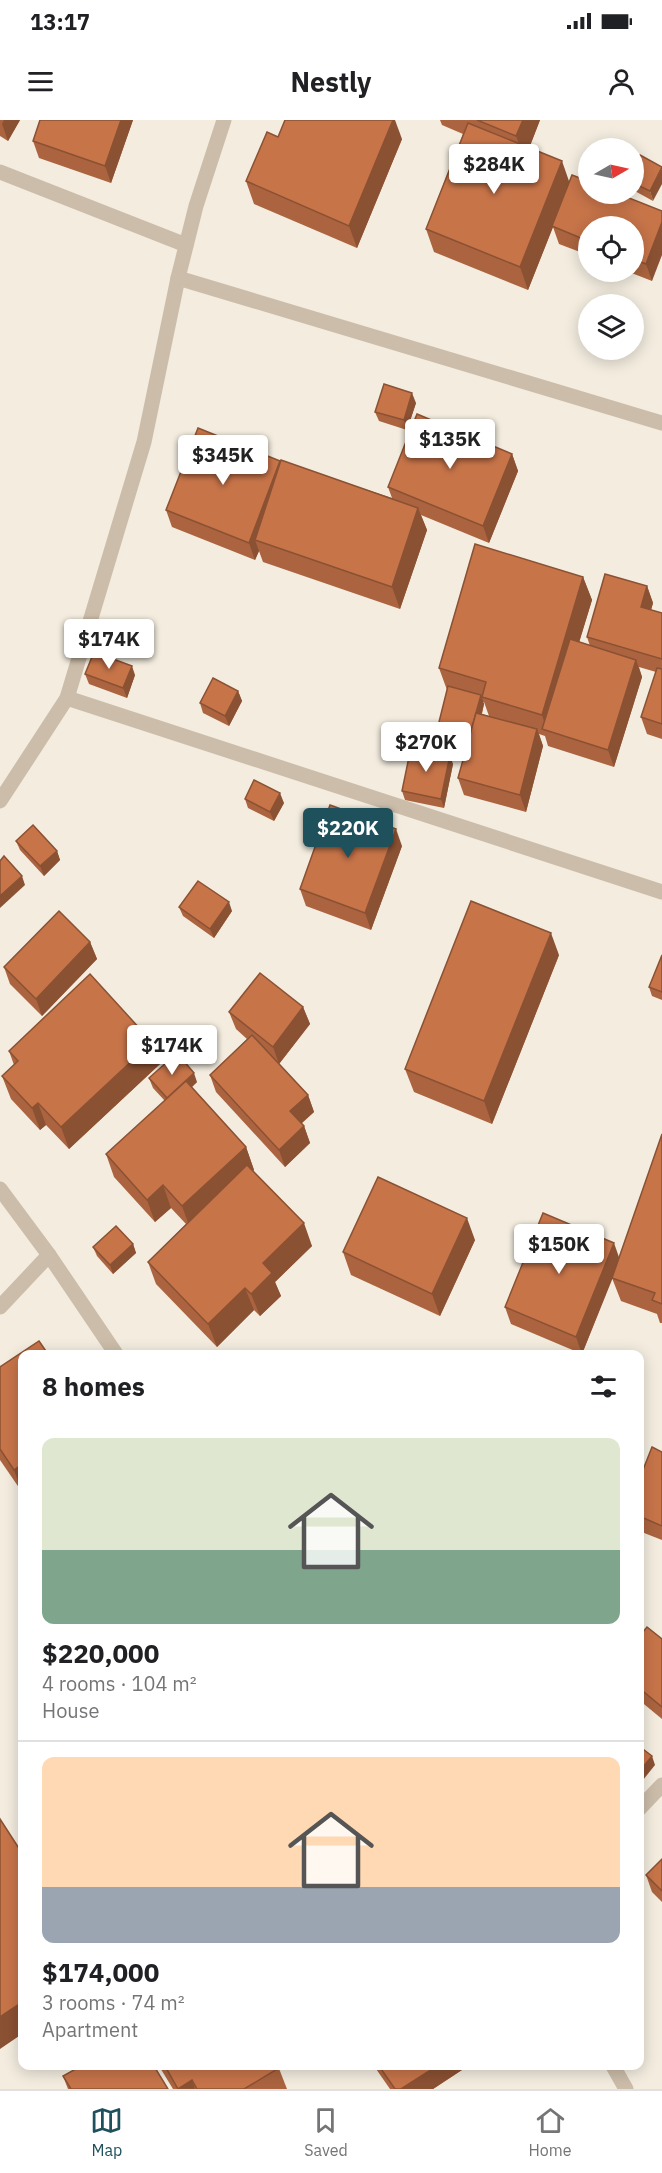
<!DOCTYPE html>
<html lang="en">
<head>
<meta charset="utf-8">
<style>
	:root { --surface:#fff; --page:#f6f6f6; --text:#202124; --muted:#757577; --line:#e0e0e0; --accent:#1e515b }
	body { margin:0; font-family:"IBM Plex Sans",sans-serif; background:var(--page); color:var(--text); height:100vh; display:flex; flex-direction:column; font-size:22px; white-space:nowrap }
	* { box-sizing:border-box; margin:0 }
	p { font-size:20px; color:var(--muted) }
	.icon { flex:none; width:33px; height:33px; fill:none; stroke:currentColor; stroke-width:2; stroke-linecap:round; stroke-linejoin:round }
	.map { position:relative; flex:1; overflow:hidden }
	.side { position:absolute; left:18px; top:1230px; width:626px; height:720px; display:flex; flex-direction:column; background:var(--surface); border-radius:12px; box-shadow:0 3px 15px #0003 }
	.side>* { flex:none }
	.needle { width:39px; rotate:81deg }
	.fabs { position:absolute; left:578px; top:18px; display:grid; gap:12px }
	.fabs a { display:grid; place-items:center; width:66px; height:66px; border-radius:50%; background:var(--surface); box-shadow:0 3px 15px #0003; font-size:30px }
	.price { position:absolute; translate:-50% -51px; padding:0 14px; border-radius:6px; background:#fff; color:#222; font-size:20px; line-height:39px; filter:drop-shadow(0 2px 3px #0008) }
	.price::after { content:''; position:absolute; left:50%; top:36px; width:18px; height:14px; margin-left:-9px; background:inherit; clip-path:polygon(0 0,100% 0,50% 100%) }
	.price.active { background:var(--accent); color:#fff }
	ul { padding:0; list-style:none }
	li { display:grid; align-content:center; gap:12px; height:318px; padding:0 24px }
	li+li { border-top:2px solid var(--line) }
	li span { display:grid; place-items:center; height:186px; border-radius:12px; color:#555 }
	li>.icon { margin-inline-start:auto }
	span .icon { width:108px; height:108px; fill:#fffc; stroke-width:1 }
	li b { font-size:26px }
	h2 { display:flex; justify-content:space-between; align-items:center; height:72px; padding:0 24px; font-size:26px }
	.status { display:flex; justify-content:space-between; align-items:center; height:42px; padding:0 30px; background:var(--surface); direction:ltr }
	.status svg { height:16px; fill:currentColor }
	header { display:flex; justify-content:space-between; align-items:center; height:78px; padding:0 24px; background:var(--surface); font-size:27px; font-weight:700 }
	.tabs { display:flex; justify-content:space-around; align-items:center; height:84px; border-top:2px solid var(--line); background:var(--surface); font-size:16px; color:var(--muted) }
	.tabs a { display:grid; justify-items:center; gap:3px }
	.tabs .active { color:var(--accent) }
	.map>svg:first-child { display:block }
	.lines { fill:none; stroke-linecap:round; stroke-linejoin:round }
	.lane { stroke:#ccbdaa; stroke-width:15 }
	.street { stroke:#ccbdaa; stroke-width:15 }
	.wall { fill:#ab643f; fill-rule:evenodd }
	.shaded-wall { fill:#8b5133 }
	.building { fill:#c77449; stroke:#8b5133; stroke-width:1.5 }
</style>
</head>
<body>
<div class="status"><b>13:17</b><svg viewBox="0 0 49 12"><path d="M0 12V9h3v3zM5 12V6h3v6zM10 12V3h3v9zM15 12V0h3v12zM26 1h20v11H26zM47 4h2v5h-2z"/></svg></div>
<header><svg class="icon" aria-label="menu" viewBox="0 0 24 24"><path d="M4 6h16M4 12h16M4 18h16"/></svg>Nestly<svg class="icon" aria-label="person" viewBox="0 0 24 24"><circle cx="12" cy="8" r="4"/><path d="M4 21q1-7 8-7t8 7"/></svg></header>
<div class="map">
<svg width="662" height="1969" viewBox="0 0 662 1969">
	<rect width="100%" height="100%" fill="#f3ecdf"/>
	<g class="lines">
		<!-- lane -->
		<polyline class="lane" points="0,52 186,125"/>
		<!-- street -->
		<g class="street">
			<polyline points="224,0 196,86 178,158 662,303"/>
			<polyline points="67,578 662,772"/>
			<polyline points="0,681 67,578 144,322 178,158"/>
			<polyline points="0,1069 49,1135 116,1234"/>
			<polyline points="0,1187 49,1135"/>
			<polyline points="639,1689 662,1665"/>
			<polyline points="613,1946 626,1969"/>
		</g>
	</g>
	<!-- wall -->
	<g class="wall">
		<polygon points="0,0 20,0 8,21 0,16"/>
		<polygon points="133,0 111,63 39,38 33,21"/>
		<polygon points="440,0 540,0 529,28 569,62 662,91 652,161 629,152 633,152 633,106 588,106 588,135 559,124 553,107 528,170 434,132 426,109 463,14 442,5"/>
		<polygon points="278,17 402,19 357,128 254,84 246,61"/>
		<polygon points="640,35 653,81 633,70 633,63"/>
		<polygon points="416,283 407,310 379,301 375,292"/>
		<polygon points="512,334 518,351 489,423 421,395 427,410 400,489 263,442 259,431 255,440 172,407 166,390 280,341 392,378 388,367"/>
		<path d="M 583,457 L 592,480 L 579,522 L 590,526 L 587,517 L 647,466 L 653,483 L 651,490 L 662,493 L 662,619 L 647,614 L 641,597 L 656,552 L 639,547 L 642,557 L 614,647 L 548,626 L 545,616 L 539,614 L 543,626 L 526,692 L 464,675 L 458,658 L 468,622 L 441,615 L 438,606 L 447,570 L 439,548 ZM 483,582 L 484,582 L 489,596 L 482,594 L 484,584 Z"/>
		<polygon points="85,554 135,555 127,578 89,564"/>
		<polygon points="238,571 242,581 229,606 203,593 200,583"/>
		<polygon points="453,644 444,688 405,680 402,671"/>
		<polygon points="245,679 284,683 274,701 248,688"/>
		<polygon points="16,721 57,731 60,740 44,756 20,730"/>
		<polygon points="402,726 371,810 306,786 300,769"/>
		<polygon points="179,787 232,791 214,818 183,796"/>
		<polygon points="90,822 97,839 42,896 10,864 4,847"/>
		<polygon points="559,835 492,1004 414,972 405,949"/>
		<polygon points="662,835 662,880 652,876 649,867"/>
		<polygon points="303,887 310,904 279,944 308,975 314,992 301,1004 304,1006 310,1023 285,1047 216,972 210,955 247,919 236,909 229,892"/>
		<polygon points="9,931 160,944 69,1029 46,1005 40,1010 11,979 2,956 14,945"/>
		<polygon points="149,958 197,962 192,967 246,1027 254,1050 253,1051 312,1126 275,1162 281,1176 260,1196 254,1190 217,1227 156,1164 148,1142 186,1104 171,1088 155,1102 114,1057 106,1034 165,981 153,968"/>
		<polygon points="662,1014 662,1203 660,1203 657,1194 621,1181 612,1158 582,1234 511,1204 505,1187 619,1138"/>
		<polygon points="475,1120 440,1196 351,1155 343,1132"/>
		<polygon points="133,1124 136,1133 113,1154 97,1136 93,1127"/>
		<polygon points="0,1247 22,1372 0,1340"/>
		<polygon points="662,1332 662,1420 639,1411 639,1360"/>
		<polygon points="639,1517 662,1519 662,1599 639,1580"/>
		<polygon points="662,1739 662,1782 652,1772 646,1755"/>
		<polygon points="159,1946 278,1946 287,1969 173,1969"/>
		<polygon points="374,1946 468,1946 433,1969 390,1969"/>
		<polygon points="63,1956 168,1969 68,1969"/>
	</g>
	<!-- shaded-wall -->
	<g class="shaded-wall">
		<polygon points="4,0 20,0 8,21 2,4"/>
		<polygon points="121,0 133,0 111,63 105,46"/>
		<polygon points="393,0 395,0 402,19 357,128 349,106"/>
		<polygon points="523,0 540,0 525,39 516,16"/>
		<polygon points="562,41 570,64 528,170 520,147"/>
		<polygon points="662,48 662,64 653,81 650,71"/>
		<polygon points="662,102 662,135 652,161 646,144"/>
		<polygon points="412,273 416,283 407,310 404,300"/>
		<polygon points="512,334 518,351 489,423 483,406"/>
		<polygon points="280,341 255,420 259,431 255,440 249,423"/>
		<polygon points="418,388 427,410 400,489 392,467"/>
		<polygon points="583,457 592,480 552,612 547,610 542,595"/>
		<polygon points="647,466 653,483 647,504 641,487"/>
		<polygon points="636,540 642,557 614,647 608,630"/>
		<polygon points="132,546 135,555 127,578 123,568"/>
		<polygon points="238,571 242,581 229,606 225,596"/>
		<polygon points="481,575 484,584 474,624 471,615"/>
		<polygon points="537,609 543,626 526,692 520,675"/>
		<polygon points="450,635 453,644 444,688 441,679"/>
		<polygon points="280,673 284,683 274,701 270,692"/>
		<polygon points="396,709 402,726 371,810 365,793"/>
		<polygon points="57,731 60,740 44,756 40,746"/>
		<polygon points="22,756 25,765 0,788 0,776"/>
		<polygon points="229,782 232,791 214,818 210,809"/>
		<polygon points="551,813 559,835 492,1004 484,981"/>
		<polygon points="90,822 97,839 42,896 36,879"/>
		<polygon points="303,887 310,904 279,944 273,927"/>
		<polygon points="152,922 160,944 69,1029 61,1007"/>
		<polygon points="194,953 197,962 170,987 167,978"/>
		<polygon points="308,975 314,992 296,1008 290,991"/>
		<polygon points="38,983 46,1005 40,1010 32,988"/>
		<polygon points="304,1006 310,1023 285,1047 279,1030"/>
		<polygon points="246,1027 254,1050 190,1108 182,1086"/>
		<polygon points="163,1065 171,1088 155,1102 147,1080"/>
		<polygon points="467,1098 475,1120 440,1196 432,1174"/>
		<polygon points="304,1103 312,1126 275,1162 281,1176 260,1196 251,1174 263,1143"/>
		<polygon points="614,1123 620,1140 582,1234 576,1217"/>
		<polygon points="133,1124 136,1133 113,1154 110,1145"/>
		<polygon points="245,1168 254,1190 217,1227 208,1204"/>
		<polygon points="22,1344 22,1372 14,1350"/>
		<polygon points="652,1636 655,1645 639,1665 639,1652"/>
		<polygon points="22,1882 22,1914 0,1929 0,1897"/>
		<polygon points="437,1946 468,1946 433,1969 401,1969"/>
		<polygon points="192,1960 195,1969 178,1969"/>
	</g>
	<!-- building -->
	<g class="building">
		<polygon points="40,0 121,0 105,46 33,21"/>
		<polygon points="285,0 393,0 349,106 246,61 267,12 278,17"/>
		<polygon points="477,0 523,0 516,16"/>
		<polygon points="468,3 562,41 520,147 426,109"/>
		<polygon points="640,35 662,47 650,71 633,63 633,49"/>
		<polygon points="572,55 588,61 588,74 619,74 662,91 662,102 646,144 633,139 633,106 588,106 588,121 552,106"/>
		<polygon points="384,264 412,273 404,300 375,292"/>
		<polygon points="417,294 512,334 483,406 388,367"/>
		<polygon points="198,308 280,341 249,423 166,390"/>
		<polygon points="281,340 418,388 392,467 255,420"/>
		<polygon points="475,424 583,457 542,595 482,577 486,562 439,548"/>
		<polygon points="605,454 647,466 641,487 662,493 662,539 587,517"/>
		<polygon points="570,519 636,540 608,630 542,609"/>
		<polygon points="94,532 132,546 123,568 85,554"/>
		<polygon points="657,548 662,549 662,604 641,597"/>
		<polygon points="213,558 238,571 225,596 200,583"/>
		<polygon points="448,566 481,575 470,614 438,606"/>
		<polygon points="476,593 537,609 520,675 458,658"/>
		<polygon points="411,627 450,635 441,679 402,671"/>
		<polygon points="254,660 280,673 270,692 245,679"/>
		<polygon points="330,685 396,709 365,793 300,769"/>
		<polygon points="33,705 57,731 40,746 16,721"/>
		<polygon points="4,736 22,756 0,776 0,741"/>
		<polygon points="198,761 229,782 210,809 179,787"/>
		<polygon points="471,781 551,813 484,981 405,949"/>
		<polygon points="59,791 90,822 36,879 4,847"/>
		<polygon points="662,835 662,872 649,867"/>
		<polygon points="260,853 303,887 273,927 229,892"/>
		<polygon points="90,854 152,922 61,1007 38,983 32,988 2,956 18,941 9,931"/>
		<polygon points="252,915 308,975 290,991 304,1006 279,1030 210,955"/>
		<polygon points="177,933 194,953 167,978 149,958"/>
		<polygon points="186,961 246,1027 182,1086 163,1065 147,1080 106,1034"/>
		<polygon points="662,1014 662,1184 652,1180 655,1173 612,1158"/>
		<polygon points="247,1045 304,1103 263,1143 272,1153 251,1174 245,1168 208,1204 148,1142"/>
		<polygon points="378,1057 467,1098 432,1174 343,1132"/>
		<polygon points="543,1093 614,1123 576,1217 505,1187"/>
		<polygon points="116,1106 133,1124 110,1145 93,1127"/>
		<polygon points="39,1221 48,1234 22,1234 22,1344 14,1350 0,1329 0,1247"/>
		<polygon points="652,1327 662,1332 662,1406 639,1396 639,1360"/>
		<polygon points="647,1507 662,1519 662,1587 639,1568 639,1517"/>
		<polygon points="639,1626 652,1636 639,1652"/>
		<polygon points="0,1699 22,1733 22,1882 0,1897"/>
		<polygon points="662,1739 662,1771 646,1755"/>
		<polygon points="81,1946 154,1946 168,1969 71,1969 63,1956"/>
		<polygon points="165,1946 278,1946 279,1948 244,1969 197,1969 192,1960 178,1969"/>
		<polygon points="379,1946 437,1946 401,1969 395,1969"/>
	</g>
</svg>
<div class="fabs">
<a><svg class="needle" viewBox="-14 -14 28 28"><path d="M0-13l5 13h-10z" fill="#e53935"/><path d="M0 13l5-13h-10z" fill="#757577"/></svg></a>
<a><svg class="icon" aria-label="locate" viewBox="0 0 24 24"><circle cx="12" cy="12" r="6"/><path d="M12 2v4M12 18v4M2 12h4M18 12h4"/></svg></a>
<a><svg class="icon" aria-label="layers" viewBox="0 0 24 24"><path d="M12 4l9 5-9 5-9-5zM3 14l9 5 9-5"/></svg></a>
</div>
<b class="price" style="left:494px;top:75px">$284K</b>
<b class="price" style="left:450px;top:350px">$135K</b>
<b class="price" style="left:223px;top:366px">$345K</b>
<b class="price" style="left:109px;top:550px">$174K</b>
<b class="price" style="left:426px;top:653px">$270K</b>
<b class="price active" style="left:348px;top:739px">$220K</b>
<b class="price" style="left:172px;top:956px">$174K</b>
<b class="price" style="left:559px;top:1155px">$150K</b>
<section class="side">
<h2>8 homes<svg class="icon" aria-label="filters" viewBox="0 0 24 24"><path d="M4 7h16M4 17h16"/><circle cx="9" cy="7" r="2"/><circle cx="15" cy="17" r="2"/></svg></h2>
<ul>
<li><span style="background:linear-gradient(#dfe7d0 60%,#7fa58c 0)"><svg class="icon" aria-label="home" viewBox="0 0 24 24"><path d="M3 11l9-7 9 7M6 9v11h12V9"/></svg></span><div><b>$220,000</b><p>4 rooms · 104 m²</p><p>House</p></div></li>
<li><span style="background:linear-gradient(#ffd9b3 70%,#9aa5b1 0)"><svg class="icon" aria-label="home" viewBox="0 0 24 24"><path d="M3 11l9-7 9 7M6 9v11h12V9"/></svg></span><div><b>$174,000</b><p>3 rooms · 74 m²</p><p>Apartment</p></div></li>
</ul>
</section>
</div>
<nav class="tabs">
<a class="active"><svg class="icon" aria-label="map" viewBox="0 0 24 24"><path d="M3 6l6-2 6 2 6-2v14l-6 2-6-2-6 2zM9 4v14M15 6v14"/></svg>Map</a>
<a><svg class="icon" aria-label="saved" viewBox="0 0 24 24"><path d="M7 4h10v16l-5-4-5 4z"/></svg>Saved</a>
<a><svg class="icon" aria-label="home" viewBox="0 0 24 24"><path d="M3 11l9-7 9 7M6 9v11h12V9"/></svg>Home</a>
</nav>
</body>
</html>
